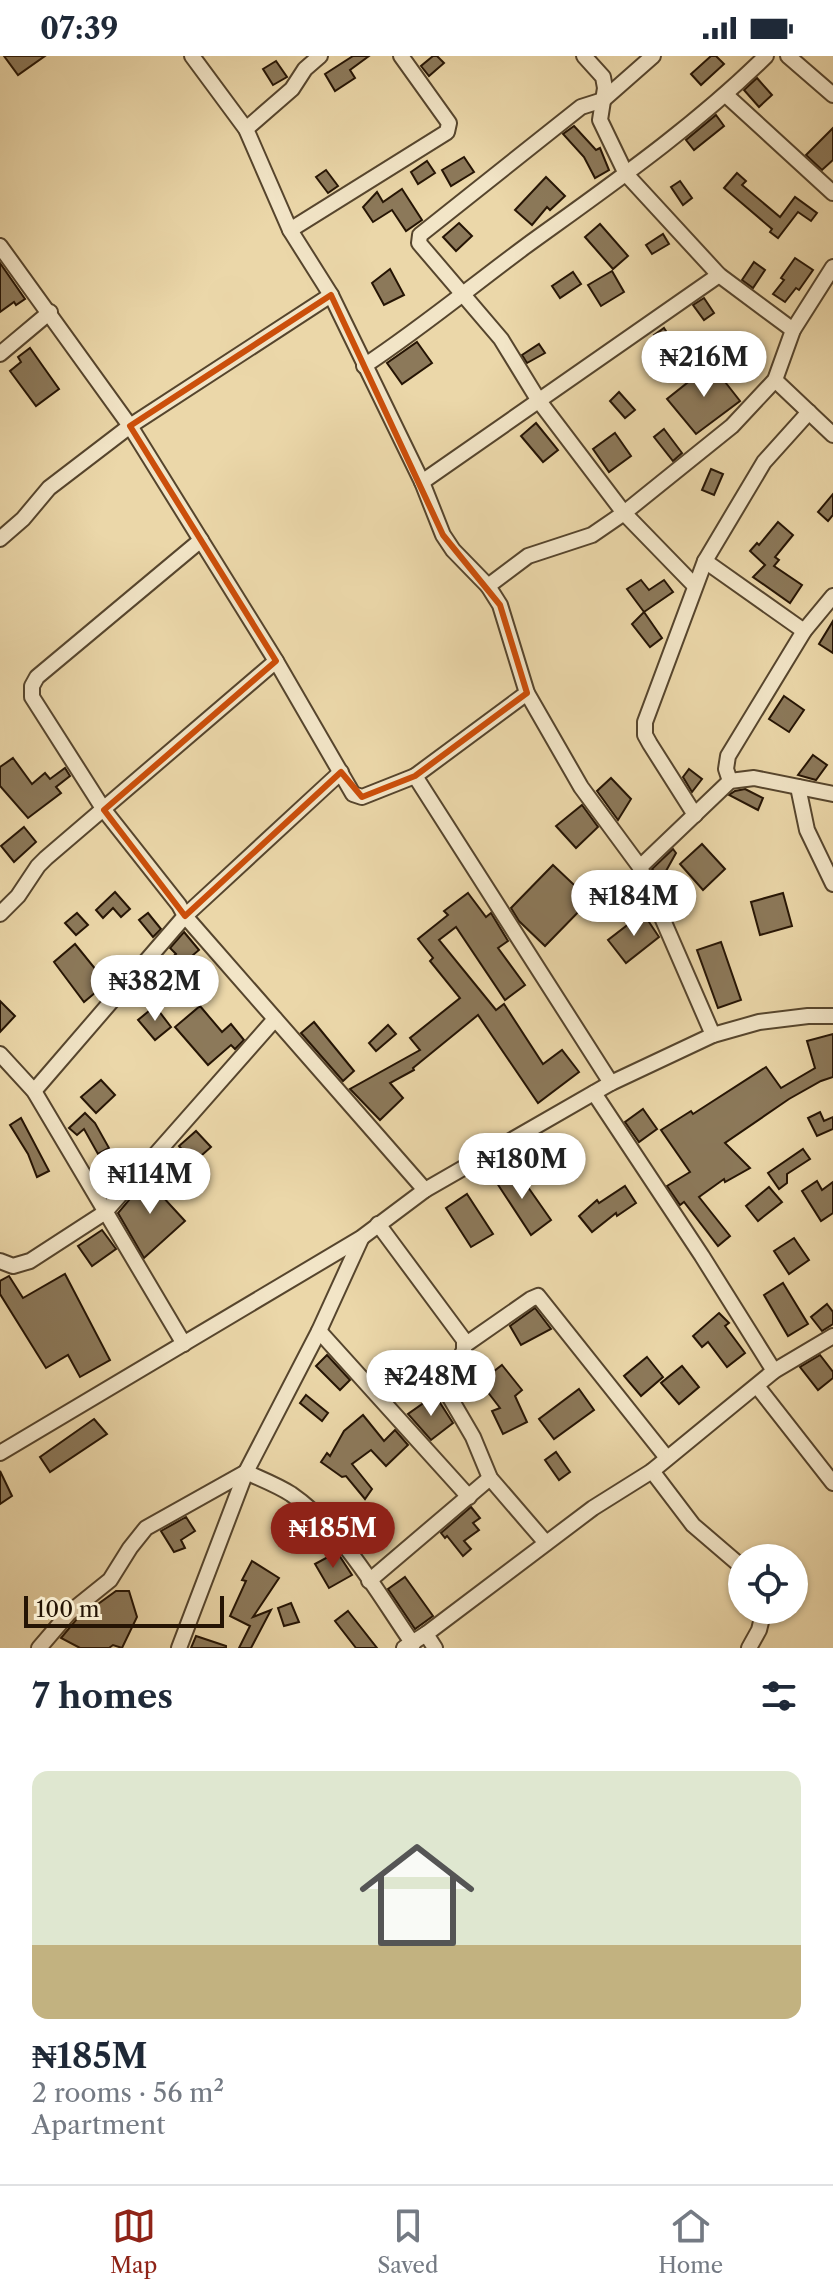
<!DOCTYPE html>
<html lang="en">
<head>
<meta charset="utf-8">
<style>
	:root { --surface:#fff; --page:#f6f6f7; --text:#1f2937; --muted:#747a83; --line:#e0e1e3; --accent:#8f2418 }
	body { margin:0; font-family:"Libre Caslon Text",serif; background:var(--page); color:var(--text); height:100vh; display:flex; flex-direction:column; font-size:30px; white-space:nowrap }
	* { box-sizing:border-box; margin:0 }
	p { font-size:26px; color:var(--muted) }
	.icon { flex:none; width:44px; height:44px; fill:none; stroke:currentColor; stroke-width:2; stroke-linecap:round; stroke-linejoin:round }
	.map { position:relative; height:1592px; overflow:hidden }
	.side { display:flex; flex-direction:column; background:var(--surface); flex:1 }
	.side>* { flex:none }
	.fabs { position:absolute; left:728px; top:1488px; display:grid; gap:16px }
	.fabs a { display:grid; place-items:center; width:80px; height:80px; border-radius:50%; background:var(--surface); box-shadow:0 2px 6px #0004; font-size:40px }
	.scale { position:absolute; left:24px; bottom:20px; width:200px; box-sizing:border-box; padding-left:8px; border:4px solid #251404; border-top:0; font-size:22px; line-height:28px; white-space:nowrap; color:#251404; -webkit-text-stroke:6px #f2e5c7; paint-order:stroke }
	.price { position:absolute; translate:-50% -68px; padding:0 18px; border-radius:28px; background:#fff; color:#222; font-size:26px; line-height:52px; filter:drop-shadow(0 2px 4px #0008) }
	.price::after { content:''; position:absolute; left:50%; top:48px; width:24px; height:18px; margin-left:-12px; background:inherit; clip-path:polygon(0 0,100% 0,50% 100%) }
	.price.current { background:var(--accent); color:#fff }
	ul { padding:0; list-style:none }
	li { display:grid; align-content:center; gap:16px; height:424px; padding:0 32px }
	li+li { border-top:2px solid var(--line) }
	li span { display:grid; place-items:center; height:248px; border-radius:16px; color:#555 }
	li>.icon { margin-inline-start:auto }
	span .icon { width:144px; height:144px; fill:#fffc; stroke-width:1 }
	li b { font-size:34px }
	h2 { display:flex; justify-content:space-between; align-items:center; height:96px; padding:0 32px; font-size:34px }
	.status { display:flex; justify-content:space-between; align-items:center; height:56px; padding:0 40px; background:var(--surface); direction:ltr }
	.status svg { height:22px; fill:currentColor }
	.menu { display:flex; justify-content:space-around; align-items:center; height:112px; border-top:2px solid var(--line); background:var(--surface); font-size:22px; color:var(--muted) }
	.menu a { display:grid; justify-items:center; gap:4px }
	.menu .current { color:var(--accent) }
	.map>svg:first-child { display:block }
	.building { fill:#8c795a; stroke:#251404; stroke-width:2 }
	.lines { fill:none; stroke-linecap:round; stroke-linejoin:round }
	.minor-casing { stroke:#56452d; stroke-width:18 }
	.minor { stroke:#f2e5c7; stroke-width:14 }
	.marked { fill:none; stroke:#cb4f0b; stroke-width:6; stroke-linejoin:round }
</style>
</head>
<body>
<div class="status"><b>07:39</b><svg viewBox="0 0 49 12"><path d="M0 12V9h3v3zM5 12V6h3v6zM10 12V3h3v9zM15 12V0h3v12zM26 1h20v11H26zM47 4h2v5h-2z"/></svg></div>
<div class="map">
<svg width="833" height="1592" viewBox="0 0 833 1592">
	<rect width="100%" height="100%" fill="#ebd7a9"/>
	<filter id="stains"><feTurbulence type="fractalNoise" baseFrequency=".0025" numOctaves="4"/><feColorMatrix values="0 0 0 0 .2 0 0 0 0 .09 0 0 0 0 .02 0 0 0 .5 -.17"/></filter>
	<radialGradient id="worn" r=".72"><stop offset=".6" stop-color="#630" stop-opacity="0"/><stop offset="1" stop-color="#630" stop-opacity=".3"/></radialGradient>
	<!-- building -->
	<g class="building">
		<polygon points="4,0 45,0 18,19"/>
		<polygon points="353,0 369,0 350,14 355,22 335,35 325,18"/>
		<polygon points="433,0 437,0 444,7 429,20 421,10"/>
		<polygon points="711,0 716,0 724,8 701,29 691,18"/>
		<polygon points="276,5 287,21 273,29 263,13"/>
		<polygon points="757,22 772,39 759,51 744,34"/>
		<polygon points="716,59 724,70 694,94 686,84"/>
		<polygon points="574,70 596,94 600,92 609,114 595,122 584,101 563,78"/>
		<polygon points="833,72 833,104 822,114 806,99"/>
		<polygon points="464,101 474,116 451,130 442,114"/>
		<polygon points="427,105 435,117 418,128 411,116"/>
		<polygon points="326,114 338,130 328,137 316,121"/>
		<polygon points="737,117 746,125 742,129 780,161 795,141 817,157 811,165 798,156 778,182 770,176 772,173 724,132"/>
		<polygon points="546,121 565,140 550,154 547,151 532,169 515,154"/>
		<polygon points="680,125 692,142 683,149 671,131"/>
		<polygon points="402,133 422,164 406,175 392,154 373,166 363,151 377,136 383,146"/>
		<polygon points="459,167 472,180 456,195 443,181"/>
		<polygon points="600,168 628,200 613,213 585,181"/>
		<polygon points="663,178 669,188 652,198 646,189"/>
		<polygon points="795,202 813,214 799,234 796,232 785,246 773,238 784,224 781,222"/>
		<polygon points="754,206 765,214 753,232 742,224"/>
		<polygon points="0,207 25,243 16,249 14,246 0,256"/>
		<polygon points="390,213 404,239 384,249 372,227"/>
		<polygon points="612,215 624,236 601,250 588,229"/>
		<polygon points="573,216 581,228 560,242 552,230"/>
		<polygon points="704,242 714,257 704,264 693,249"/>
		<polygon points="664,272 679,295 669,302 654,279"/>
		<polygon points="417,286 432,307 402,328 387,307"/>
		<polygon points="539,288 545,297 527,307 522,299"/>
		<polygon points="30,292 59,333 36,350 10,315 21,306 18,301"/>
		<polygon points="711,308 740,345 696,378 667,343"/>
		<polygon points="619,336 635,354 625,362 610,345"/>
		<polygon points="536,367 558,394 543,406 521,380"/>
		<polygon points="664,373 682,397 673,405 654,381"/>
		<polygon points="615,377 631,400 609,416 593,393"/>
		<polygon points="711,413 723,418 714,439 702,434"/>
		<polygon points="833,438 833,459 828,465 818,456"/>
		<polygon points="778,466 793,479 775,501 779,504 774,510 802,529 790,547 753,521 765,509 750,495 757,487 759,489"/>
		<polygon points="641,524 649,534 664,524 673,536 644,556 627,533"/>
		<polygon points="644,556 662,582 650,591 632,568"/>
		<polygon points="833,565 833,597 819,588"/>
		<polygon points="784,640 804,654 789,676 769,663"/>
		<polygon points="813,699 827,709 816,724 798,719"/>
		<polygon points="13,702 32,728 45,717 50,723 65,712 70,720 56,731 61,737 28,762 0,730 0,711"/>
		<polygon points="689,713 702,723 692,736 683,721"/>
		<polygon points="611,722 631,743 618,764 597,735"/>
		<polygon points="745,733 763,742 758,754 729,739 735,735"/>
		<polygon points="582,749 598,771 576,792 556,770"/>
		<polygon points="24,771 36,786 14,806 1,790"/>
		<polygon points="702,788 725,813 703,834 680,808"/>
		<polygon points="673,793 676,797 661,824 652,813"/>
		<polygon points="553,809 590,844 545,890 519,865 511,852"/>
		<polygon points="115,836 130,853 121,861 113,852 103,862 96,854"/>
		<polygon points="468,837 486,861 491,857 508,885 498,892 525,929 505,944 456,871 439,884 496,954 504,948 543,1008 562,994 579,1016 538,1047 478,959 413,1012 414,1014 390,1027 403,1042 380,1064 350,1033 420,994 410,982 460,942 430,905 433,902 418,883 448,859 444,855"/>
		<polygon points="783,837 792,870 760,879 751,846"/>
		<polygon points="77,857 88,869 76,879 65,867"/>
		<polygon points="148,857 161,873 153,881 139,864"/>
		<polygon points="643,857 659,881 626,907 608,884"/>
		<polygon points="184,876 199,894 180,910 192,924 166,945 147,922 176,898 170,892"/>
		<polygon points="721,886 741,944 718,952 697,894"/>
		<polygon points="75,888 110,931 100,939 96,936 84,946 54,906"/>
		<polygon points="0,945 15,960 0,976"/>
		<polygon points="155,950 171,971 155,984 138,964"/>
		<polygon points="200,950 222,976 231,968 244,984 235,993 231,989 208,1009 175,971"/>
		<polygon points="314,966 354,1015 343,1025 301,977"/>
		<polygon points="388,969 396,978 376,995 369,987"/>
		<polygon points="833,978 833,1021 821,1025 789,1043 725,1087 750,1112 725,1126 724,1123 699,1141 730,1180 718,1190 684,1146 680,1149 667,1130 690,1116 661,1074 691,1055 693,1058 766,1011 781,1032 815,1012 807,985"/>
		<polygon points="101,1024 115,1039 96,1057 81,1041"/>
		<polygon points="643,1053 657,1073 639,1086 625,1066"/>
		<polygon points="820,1056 824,1065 833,1061 833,1073 817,1080 808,1062"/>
		<polygon points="85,1057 95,1067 109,1092 98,1098 84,1073 77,1079 69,1072"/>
		<polygon points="21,1062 49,1115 37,1121 28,1098 10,1069"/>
		<polygon points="196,1075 211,1091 193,1107 179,1090"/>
		<polygon points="803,1093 810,1103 787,1118 787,1127 779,1133 768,1117"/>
		<polygon points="504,1109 516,1128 523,1124 551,1164 531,1179 491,1118"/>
		<polygon points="155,1118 167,1135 161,1139 185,1165 144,1202 118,1157 145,1125"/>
		<polygon points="817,1125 822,1134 833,1126 833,1157 821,1165 802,1135"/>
		<polygon points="625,1130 636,1147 617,1160 616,1157 592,1176 579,1160 597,1144 599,1147"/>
		<polygon points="769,1131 782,1146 758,1165 746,1150"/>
		<polygon points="467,1138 493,1178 471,1191 446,1152"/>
		<polygon points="102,1174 116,1193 92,1210 78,1190"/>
		<polygon points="794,1182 809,1204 789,1218 774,1195"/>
		<polygon points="65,1218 110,1304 80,1321 68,1299 46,1312 0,1238 0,1225 9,1220 23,1242"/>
		<polygon points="783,1227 808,1268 788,1280 764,1239"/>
		<polygon points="827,1248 833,1256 833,1268 822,1275 811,1261"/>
		<polygon points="535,1252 551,1273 521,1289 510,1270"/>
		<polygon points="719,1257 729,1267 725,1270 745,1297 727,1311 708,1286 702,1291 693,1280"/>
		<polygon points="327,1299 350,1324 340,1334 316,1310"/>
		<polygon points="820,1299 833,1316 833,1322 818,1334 800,1311"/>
		<polygon points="647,1301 663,1321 641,1340 624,1320"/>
		<polygon points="502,1309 522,1334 515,1340 527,1366 503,1378 492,1355 500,1352 480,1326"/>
		<polygon points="682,1310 699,1331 679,1348 661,1327"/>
		<polygon points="579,1333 594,1354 554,1383 539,1363"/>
		<polygon points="306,1339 328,1357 322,1365 300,1347"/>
		<polygon points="435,1339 453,1367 431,1384 408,1358"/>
		<polygon points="363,1359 384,1385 395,1374 408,1389 386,1410 371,1394 352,1408 372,1433 365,1443 346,1420 342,1421 321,1406 327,1397 330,1400 344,1375"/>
		<polygon points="94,1363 107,1378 50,1416 40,1401"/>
		<polygon points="556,1396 570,1416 559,1424 545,1404"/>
		<polygon points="0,1415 12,1440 0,1448"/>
		<polygon points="471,1451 480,1462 473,1467 479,1474 464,1485 471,1493 463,1500 447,1480 445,1482 441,1477"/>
		<polygon points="186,1461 195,1475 181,1484 185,1492 174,1496 161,1475"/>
		<polygon points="337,1496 352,1519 329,1532 315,1508"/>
		<polygon points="252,1505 279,1522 253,1561 271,1554 251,1592 239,1592 250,1570 230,1560 246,1525 242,1524"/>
		<polygon points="405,1521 433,1560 415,1573 388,1533"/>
		<polygon points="116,1535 129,1535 137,1561 122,1592 113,1589 109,1592 80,1592 61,1582 76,1564"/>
		<polygon points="291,1547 299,1566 284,1570 278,1552"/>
		<polygon points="348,1555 377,1592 356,1592 335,1565"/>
		<polygon points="196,1580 226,1590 226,1592 191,1592"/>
	</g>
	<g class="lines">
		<defs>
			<g id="minor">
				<polyline points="192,0 246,73 290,174 331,239 422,426 443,479 453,494 488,530 500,549 527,637 581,731 640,811 713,979"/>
				<polyline points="584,0 603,21 605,32 600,64 626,118 719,219 793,274"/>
				<polyline points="653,0 603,44 581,51 420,179 419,187 501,283 539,345 624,457 695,530"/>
				<polyline points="788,0 833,39"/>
				<polyline points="726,39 833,137"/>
				<polyline points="246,73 292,33 305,13 320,0"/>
				<polyline points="290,174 447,76 449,67 401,0"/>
				<polyline points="0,190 130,370 276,605 353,738 362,741 415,720 611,1027"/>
				<polyline points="0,298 50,256"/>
				<path d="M 364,310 C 420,273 472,230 526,190 C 609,130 693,72 766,0"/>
				<polyline points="775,324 833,379"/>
				<polyline points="422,426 719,219"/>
				<polyline points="0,483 23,463 49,432 130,370 331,239"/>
				<polyline points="201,484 37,621 32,630 32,641 104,754 179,849 185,860 425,1134"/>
				<polyline points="705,505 804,575"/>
				<polyline points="488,530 528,500 592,479 624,457 732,370 775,324 793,274 833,211"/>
				<polyline points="415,720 527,637"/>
				<polyline points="730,725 726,713 728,700 804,575 833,540"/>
				<polyline points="798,731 807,774 833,828"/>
				<polyline points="695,759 650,688 645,679 645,666 705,505 764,406 809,356"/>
				<polyline points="640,811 730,725 754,722 833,738"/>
				<polyline points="0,858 18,840 38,810 46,802 276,605"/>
				<polyline points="0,998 34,1035 184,1288"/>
				<polyline points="34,1035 185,860 341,716"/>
				<polyline points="594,1037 702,1200 774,1315"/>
				<polyline points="378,1168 464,1284 464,1294 445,1333 473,1381 490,1422 546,1487"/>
				<polyline points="0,1205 13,1210 30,1205 104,1157 275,963"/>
				<polyline points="319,1275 469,1441"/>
				<polyline points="465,1289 531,1243 538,1240 667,1402"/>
				<polyline points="757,1330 833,1427"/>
				<polyline points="0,1397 361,1182 425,1134 611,1027 713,979 759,966 808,960 833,960"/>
				<polyline points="652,1415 693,1469 742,1511"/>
				<polyline points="369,1525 490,1422"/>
				<polyline points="426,1578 435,1592"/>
				<path d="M 39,1592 L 69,1557 L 110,1524 L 130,1492 L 146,1472 L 246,1416 C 261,1423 277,1429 291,1438 C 343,1474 377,1536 413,1588"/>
				<polyline points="179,1592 246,1416 319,1275 361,1183"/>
				<polyline points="404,1592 426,1578 593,1452 652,1415 774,1315 833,1280"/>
				<polyline points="749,1592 759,1574 764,1554"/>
			</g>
		</defs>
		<!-- minor casing -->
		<use href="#minor" class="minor-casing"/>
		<!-- minor -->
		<use href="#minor" class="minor"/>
	</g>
	<!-- marked area -->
	<path class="marked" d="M 331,239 L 443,479 L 500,549 L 527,637 L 415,720 L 362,741 L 341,716 L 185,860 L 104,754 L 276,605 L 130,370 Z"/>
	<rect width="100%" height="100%" filter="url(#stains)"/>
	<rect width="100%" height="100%" fill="url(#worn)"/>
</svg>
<div class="fabs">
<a><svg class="icon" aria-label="locate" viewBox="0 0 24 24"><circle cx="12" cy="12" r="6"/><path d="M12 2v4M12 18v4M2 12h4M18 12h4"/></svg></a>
</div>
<div class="scale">100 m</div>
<b class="price" style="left:704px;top:343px">₦216M</b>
<b class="price" style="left:634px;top:882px">₦184M</b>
<b class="price" style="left:155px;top:967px">₦382M</b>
<b class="price" style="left:522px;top:1145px">₦180M</b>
<b class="price" style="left:150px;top:1160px">₦114M</b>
<b class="price" style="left:431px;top:1362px">₦248M</b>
<b class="price current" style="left:333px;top:1514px">₦185M</b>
</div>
<section class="side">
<h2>7 homes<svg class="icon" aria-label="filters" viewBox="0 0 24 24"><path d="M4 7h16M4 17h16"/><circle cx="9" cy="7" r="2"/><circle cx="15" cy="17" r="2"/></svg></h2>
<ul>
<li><span style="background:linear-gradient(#dfe7d0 70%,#c2b280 0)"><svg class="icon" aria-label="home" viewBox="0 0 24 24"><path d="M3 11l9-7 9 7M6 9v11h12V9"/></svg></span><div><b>₦185M</b><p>2 rooms · 56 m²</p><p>Apartment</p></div></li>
</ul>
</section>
<nav class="menu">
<a class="current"><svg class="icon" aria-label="map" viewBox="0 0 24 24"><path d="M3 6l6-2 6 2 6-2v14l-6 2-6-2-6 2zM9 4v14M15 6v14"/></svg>Map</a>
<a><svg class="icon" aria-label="saved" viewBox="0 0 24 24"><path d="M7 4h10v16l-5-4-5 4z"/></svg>Saved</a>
<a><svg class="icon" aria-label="home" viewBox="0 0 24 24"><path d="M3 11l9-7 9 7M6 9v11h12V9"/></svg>Home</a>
</nav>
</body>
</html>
